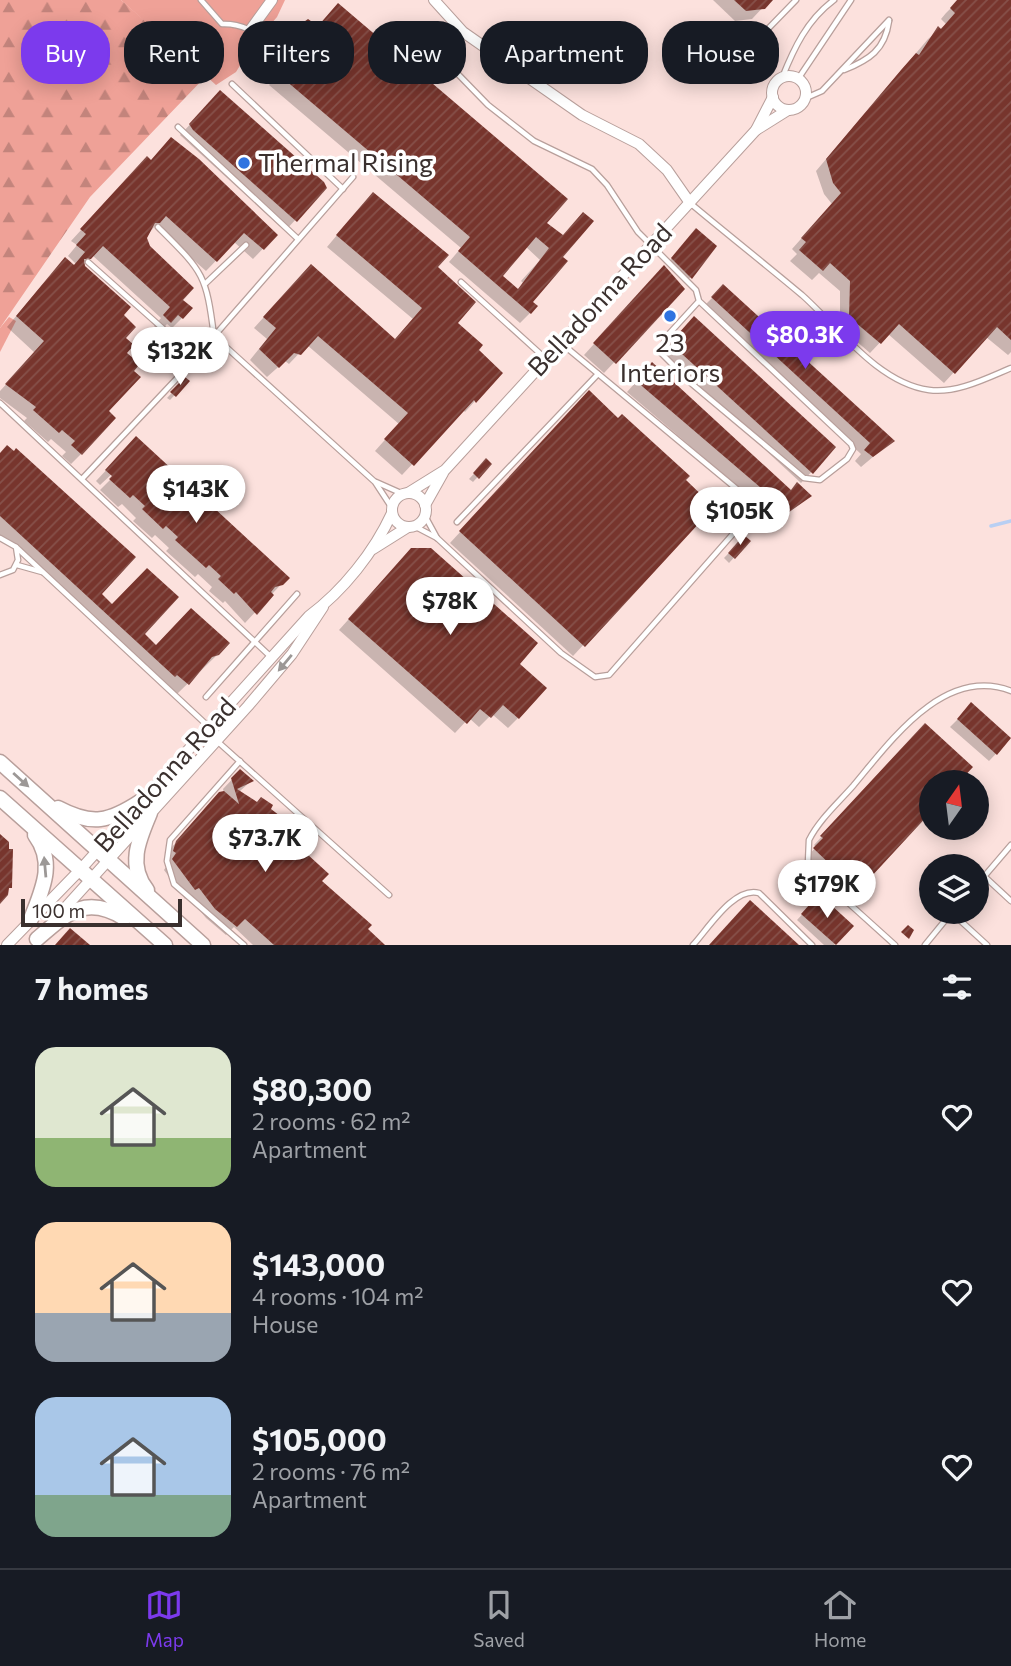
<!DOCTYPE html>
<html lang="en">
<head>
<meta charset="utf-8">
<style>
	:root { --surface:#171b24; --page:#242831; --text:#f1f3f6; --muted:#9ea1a6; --line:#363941; --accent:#7c3aed }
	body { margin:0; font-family:Commissioner,sans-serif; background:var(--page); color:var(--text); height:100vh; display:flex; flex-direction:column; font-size:26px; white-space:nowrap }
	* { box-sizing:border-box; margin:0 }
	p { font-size:23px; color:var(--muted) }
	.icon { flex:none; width:38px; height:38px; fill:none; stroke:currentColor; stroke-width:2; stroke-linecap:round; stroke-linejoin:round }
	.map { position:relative; height:945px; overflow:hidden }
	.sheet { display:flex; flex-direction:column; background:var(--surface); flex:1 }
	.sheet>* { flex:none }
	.top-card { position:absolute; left:21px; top:21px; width:970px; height:63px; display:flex; gap:14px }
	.needle { width:46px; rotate:14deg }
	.fabs { position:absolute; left:919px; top:770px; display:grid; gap:14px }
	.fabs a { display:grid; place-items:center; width:70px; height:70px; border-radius:50%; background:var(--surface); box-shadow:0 4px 18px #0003; font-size:35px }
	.scale { position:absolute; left:21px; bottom:18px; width:161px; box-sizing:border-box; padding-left:7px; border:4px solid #3a302e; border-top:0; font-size:19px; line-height:24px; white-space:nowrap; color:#3a302e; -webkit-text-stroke:5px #fff; paint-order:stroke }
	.price { position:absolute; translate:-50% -60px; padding:0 16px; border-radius:24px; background:#fff; color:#222; font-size:23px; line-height:46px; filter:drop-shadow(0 2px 4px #0008) }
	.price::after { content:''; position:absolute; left:50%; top:42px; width:21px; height:16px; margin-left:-10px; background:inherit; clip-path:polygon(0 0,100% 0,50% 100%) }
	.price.on { background:var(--accent); color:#fff }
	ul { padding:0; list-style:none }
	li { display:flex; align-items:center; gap:21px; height:175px; padding:0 35px }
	li span { display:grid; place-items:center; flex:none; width:196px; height:140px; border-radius:21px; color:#555 }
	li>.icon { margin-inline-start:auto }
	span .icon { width:84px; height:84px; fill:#fffc; stroke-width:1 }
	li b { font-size:30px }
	h2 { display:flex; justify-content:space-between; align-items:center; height:84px; padding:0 35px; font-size:30px }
	.tag { padding:0 24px; border-radius:28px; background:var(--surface); box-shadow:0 4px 18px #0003; font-size:24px; line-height:63px }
	.tag.on { background:var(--accent); color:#fff }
	.menu { display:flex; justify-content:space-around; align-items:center; height:98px; border-top:2px solid var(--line); background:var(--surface); font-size:19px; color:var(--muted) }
	.menu a { display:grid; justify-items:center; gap:4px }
	.menu .on { color:var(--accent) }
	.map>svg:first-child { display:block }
	.green { fill:#efa197 }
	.forest { fill:url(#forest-firs) }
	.shadow { fill:#0003; fill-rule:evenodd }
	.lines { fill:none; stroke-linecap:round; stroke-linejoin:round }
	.stream { stroke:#b8cff3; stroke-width:3.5 }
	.building { fill:url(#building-hatch); fill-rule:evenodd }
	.lane-casing { stroke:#b89f9b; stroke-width:7 }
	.street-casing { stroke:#b89f9b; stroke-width:12 }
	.secondary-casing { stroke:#b89f9b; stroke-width:17 }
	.lane { stroke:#fff; stroke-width:4.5 }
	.street { stroke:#fff; stroke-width:10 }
	.secondary { stroke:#fff; stroke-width:14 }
	.oneway { fill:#9c9896 }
	.poi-dot { fill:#3073e0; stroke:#fff; stroke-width:2.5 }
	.labels { text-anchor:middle; stroke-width:7; stroke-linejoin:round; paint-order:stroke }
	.poi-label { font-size:26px; fill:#3a302e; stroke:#fff; text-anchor:start }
	.street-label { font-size:26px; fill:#3a302e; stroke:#fff }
</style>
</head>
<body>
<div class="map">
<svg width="1011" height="945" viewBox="0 0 1011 945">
	<defs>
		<pattern id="forest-firs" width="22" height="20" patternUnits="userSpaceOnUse" patternTransform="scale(1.75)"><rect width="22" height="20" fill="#efa197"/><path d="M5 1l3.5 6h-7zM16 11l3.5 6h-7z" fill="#c3847c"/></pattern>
		<pattern id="building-hatch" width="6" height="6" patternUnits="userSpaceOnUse" patternTransform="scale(1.75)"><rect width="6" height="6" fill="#77352d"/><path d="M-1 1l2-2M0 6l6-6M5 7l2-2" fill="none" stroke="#86514a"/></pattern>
	</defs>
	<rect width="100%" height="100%" fill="#fce1dd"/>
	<!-- green -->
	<g class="green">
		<polygon points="121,0 285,0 277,17 252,46 236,72 216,85"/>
		<polygon points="9,317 16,321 0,352 0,328"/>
	</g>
	<!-- forest -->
	<polygon class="forest" points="0,0 121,0 207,75 90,197 0,328"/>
	<!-- shadow -->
	<g class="shadow">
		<polygon points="713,0 770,0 752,19 735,21"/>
		<polygon points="966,0 1011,0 1011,352 1008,355 986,337 944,383 888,334 870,353 840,327 840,291 819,273 812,280 790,261 797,254 792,249 832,204 824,194 816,171 928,39 946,24 941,19 946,13 956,3"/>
		<path d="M 297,28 L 545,224 L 561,258 L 530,302 L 530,313 L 520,323 L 449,262 L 461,248 L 269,85 L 293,56 L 285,46 ZM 525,246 L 540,260 L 521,281 L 523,283 L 517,291 L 500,276 Z"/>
		<polygon points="220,93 325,188 285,231 180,135"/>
		<polygon points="137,169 276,235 253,259 234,242 206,271 155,226 145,238 181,300 182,318 172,328 167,324 160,332 154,326 161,318 92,255 83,264 121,315 125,353 107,412 81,454 71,464 62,456 66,452 51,439 48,442 24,421 27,418 0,398 0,391 35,353 7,327 55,270 76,264 68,256 77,245 71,241"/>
		<polygon points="363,204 436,267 455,323 477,350 475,401 465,412 463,410 402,475 375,451 399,424 307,345 289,364 285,361 267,377 250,360 267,339 254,328 301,276 394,341 413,319 327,247"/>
		<polygon points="691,235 701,266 686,282 667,264"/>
		<polygon points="654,278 683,289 604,373 584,355"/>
		<polygon points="713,297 892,441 861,467 855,461 861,454 702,308"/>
		<polygon points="683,329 834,448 801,483 661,354"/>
		<polygon points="642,375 791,492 810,496 778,521 627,392"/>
		<polygon points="185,379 188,381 170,400 167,398"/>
		<polygon points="579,403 684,480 712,507 573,656 450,543"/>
		<polygon points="126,449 287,578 245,623 225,601 223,603 209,591 212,587 198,574 195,577 166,551 169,548 155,535 152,538 133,521 136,518 122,504 118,507 100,490 116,474 114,472 100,485 96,481"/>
		<polygon points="0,455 99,594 156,647 218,654 177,694 166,684 164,686 0,536"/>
		<polygon points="486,461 490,464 473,482 469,479"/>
		<polygon points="744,537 749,541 729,563 724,558"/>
		<polygon points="401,561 518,664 518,718 508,728 492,714 479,727 469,718 455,733 339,630"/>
		<polygon points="972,705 1010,739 989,761 950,727"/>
		<polygon points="917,733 970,767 956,782 931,782 931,810 850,897 807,857 816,847 814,845"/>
		<polygon points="240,771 251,781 239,792 268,810 305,854 320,881 382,945 253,945 234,927 226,935 206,918 188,896 185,899 164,870 168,864 165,861 167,852 224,793 223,789"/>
		<polygon points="819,896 852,926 834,945 824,945 797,920"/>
	</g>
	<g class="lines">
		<!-- stream -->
		<polyline class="stream" points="991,526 1011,521"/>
	</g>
	<!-- building -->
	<g class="building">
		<polygon points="734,0 773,0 765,9 746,11"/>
		<polygon points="957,0 1011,0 1011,340 997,327 955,374 899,324 881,344 849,317 850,281 830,263 823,271 799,250 806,242 801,238 841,193 833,183 826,159 901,70 916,53 919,55 938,26 941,29 955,13 950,8"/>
		<path d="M 338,3 L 568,199 L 547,223 L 563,235 L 583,212 L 594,221 L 563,257 L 568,261 L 533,302 L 538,306 L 531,314 L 458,251 L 470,237 L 278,74 L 302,45 L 294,35 L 295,28 L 308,19 L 318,26 ZM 536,237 L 549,248 L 518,289 L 503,276 Z"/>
		<polygon points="220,90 324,182 327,188 297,222 193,130 189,124"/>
		<polygon points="171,137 199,159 278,235 264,250 244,233 217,262 166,216 160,223 155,223 147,238 150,246 194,288 183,300 193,308 183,319 178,315 171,323 163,315 170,307 103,246 91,259 84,259 85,266 131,307 124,315 136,327 126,338 134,345 127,353 140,364 134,371 141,377 109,411 116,418 82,455 71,445 75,441 62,430 59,433 33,410 36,407 5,384 44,341 16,316 65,257 74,265 85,252 76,245 86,234 80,229 147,156 151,160"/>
		<polygon points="373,192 449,255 438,267 476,302 458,323 483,345 479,350 503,373 476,403 474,400 414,466 384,439 408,413 318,336 301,355 294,353 279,368 259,349 276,328 263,317 311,264 395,339 422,308 336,235"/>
		<polygon points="696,228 717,246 692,279 671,258"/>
		<polygon points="664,265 685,289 616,364 593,343"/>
		<polygon points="723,284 895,441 873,457 864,450 870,443 711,297"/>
		<polygon points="694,316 836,447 813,474 670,343"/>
		<polygon points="652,362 791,490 797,482 812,496 789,512 636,381"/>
		<polygon points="185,377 190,381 176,397 170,392"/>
		<polygon points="589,390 618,418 622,414 690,476 686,480 714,507 585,647 459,531"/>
		<polygon points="136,436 290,578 283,585 275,587 271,592 274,595 257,615 236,592 234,594 218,579 221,576 209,565 206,568 175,540 178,537 166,526 163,529 142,509 145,506 133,495 130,498 109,479 112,476 105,470"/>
		<polygon points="7,445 14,451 16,448 136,557 102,594 112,604 147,568 179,597 145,634 156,645 191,608 230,643 219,655 212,657 189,685 177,675 175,677 0,516 0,453"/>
		<polygon points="486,458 492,464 479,479 473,473"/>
		<polygon points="744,535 751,541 735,559 728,553"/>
		<polygon points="411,548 431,548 538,643 520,664 547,688 519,719 503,705 491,718 480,709 467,724 348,619"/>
		<polygon points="971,702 1011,738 997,755 957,719"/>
		<polygon points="925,723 973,767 959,782 931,782 931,812 858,891 813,848 823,838 820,836"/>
		<polygon points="240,769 254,781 237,789 257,802 261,797 273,805 271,809 314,842 307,854 329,874 322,881 372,925 368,929 385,945 274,945 245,919 237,927 215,909 199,888 195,890 172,859 176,853 173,851 176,841 219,792 224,791 239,804 231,778"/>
		<polygon points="0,834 9,842 9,849 13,849 12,888 9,888 8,895 0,904"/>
		<polygon points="819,894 854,926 836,945 801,914"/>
		<polygon points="750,900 799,945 709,945"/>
		<polygon points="908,925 914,930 909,939 901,932"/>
		<polygon points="70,928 90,945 55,945"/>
	</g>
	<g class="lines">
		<defs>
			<g id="lane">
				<path d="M 201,0 L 222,24 C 246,23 262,37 282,49"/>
				<polyline points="416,31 488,105 534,141 592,169 607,185 638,232 696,290 699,301 851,444 853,449 847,459 820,480 804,478 692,384 660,352 667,336 699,301"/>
				<polyline points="759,38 796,0"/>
				<path d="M 844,70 C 869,60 885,50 889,21"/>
				<path d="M 782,78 C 794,48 807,20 834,0"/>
				<polyline points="798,79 851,0"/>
				<polyline points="232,84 343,189"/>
				<polyline points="806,98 822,91 889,20"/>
				<polyline points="178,127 298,239"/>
				<path d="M 690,203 C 727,234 765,264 802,295 C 838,327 878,383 929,390 C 956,394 987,378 1011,368"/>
				<path d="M 158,227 C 203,272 206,273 214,336"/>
				<polyline points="88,262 169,334 214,337"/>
				<polyline points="461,282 546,359"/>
				<polyline points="206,283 246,245"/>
				<polyline points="215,337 375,482 392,508"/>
				<polyline points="0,403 271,657"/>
				<polyline points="82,479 181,374 353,177"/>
				<polyline points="376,482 403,494"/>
				<polyline points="425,516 437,538"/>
				<polyline points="457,522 598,374"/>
				<polyline points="414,526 437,538 561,653 595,677 609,675 739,527 746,503 738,490 561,343"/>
				<polyline points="0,538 16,547 18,560 13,570 0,575"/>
				<polyline points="16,547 209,727"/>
				<polyline points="17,565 42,572"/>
				<polyline points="206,697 297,594"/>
				<polyline points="217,741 389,895"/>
				<polyline points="240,761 170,840 167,861 174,884 244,945"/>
				<polyline points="985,877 1011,901"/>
				<polyline points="976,886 1011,845"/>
				<polyline points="952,913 987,945"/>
				<path d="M 693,945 C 708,929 734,886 759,893 L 812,945"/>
				<path d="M 895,945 L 813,871 L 808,863 L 809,840 C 819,820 838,803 853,786 C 890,742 944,665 1011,691"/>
				<polyline points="925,945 952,912"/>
			</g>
			<g id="street">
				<polyline points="434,0 463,32 582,115 639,144 667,170 690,203"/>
				<polyline points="251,29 272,0"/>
				<circle cx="789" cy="93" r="17"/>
				<polyline points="756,130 788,110"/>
				<polyline points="408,493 445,470 756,130 773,97"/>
				<circle cx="409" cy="510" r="17"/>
				<polyline points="425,505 443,473"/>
				<polyline points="373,549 408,527"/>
				<polyline points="55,919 248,706 292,654 323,607"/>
				<path d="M 7,945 L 80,870 L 309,616 C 343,591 374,552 392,513"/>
			</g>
			<g id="secondary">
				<polyline points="0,762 203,945"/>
				<polyline points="0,798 165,945"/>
				<path d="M 58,808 C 92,826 109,822 141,801"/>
				<path d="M 147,890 C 127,865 139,839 150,813"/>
				<path d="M 31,919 C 42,890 56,863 35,835"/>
				<path d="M 37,939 C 66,914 85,894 124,918"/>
			</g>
		</defs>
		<!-- lane casing -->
		<use href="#lane" class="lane-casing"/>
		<!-- street casing -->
		<use href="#street" class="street-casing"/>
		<!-- secondary casing -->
		<use href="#secondary" class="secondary-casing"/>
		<!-- lane -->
		<use href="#lane" class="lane"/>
		<!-- street -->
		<use href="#street" class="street"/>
		<!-- secondary -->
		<use href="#secondary" class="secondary"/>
	</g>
	<!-- one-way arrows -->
	<defs><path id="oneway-solid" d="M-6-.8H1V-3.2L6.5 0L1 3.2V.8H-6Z" transform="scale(1.75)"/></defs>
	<g class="oneway">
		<use href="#oneway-solid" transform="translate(285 663) rotate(130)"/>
		<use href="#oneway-solid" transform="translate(21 780) rotate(42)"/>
		<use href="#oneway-solid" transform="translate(45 867) rotate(-95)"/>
	</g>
	<!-- markers -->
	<g class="poi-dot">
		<circle cx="244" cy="163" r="7"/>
		<circle cx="670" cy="316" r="7"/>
	</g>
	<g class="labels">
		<!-- poi labels -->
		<g class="poi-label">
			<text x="258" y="172">Thermal Rising</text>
			<text x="670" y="352" text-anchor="middle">23<tspan x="670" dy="30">Interiors</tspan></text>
		</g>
		<!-- street labels -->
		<g class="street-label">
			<text transform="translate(600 300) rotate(-47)" y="9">Belladonna Road</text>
			<text transform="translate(165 775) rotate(-48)" y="9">Belladonna Road</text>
		</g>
	</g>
</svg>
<div class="fabs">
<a><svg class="needle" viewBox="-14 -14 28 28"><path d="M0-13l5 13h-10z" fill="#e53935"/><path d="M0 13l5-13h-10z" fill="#9ea1a6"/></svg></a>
<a><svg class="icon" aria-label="layers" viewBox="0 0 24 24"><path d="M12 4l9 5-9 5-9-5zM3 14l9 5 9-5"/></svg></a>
</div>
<div class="scale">100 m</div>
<b class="price on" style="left:805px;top:371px">$80.3K</b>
<b class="price" style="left:180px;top:387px">$132K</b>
<b class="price" style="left:196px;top:525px">$143K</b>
<b class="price" style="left:740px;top:547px">$105K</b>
<b class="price" style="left:450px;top:637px">$78K</b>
<b class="price" style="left:265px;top:874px">$73.7K</b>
<b class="price" style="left:827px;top:920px">$179K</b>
<div class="top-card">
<a class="tag on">Buy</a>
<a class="tag">Rent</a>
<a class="tag">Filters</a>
<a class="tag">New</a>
<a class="tag">Apartment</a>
<a class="tag">House</a>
</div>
</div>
<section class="sheet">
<h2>7 homes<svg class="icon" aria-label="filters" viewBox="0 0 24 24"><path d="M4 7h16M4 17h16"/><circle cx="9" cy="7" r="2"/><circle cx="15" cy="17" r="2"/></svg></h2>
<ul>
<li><span style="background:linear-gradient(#dfe7d0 65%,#8fb573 0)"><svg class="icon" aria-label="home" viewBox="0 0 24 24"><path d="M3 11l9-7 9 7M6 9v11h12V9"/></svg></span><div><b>$80,300</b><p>2 rooms · 62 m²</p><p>Apartment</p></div><svg class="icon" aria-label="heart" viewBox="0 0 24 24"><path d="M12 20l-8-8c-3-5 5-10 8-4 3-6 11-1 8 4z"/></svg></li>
<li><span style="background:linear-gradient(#ffd9b3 65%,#9aa5b1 0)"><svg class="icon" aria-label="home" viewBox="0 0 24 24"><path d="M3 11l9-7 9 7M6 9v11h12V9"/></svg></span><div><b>$143,000</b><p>4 rooms · 104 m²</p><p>House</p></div><svg class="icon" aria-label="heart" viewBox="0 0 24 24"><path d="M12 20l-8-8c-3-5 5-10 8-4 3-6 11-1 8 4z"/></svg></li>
<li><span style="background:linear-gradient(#a9c7e8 70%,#7fa58c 0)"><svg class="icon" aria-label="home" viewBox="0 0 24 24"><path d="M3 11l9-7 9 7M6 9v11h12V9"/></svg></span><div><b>$105,000</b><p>2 rooms · 76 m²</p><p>Apartment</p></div><svg class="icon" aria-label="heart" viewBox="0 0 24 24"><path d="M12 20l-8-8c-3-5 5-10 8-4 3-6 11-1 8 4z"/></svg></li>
</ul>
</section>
<nav class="menu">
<a class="on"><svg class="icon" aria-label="map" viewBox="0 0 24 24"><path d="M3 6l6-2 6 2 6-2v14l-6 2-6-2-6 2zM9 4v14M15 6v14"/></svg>Map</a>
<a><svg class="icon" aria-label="saved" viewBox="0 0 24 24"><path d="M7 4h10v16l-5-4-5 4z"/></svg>Saved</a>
<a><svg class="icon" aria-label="home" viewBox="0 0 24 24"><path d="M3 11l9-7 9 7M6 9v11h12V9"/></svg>Home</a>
</nav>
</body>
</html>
